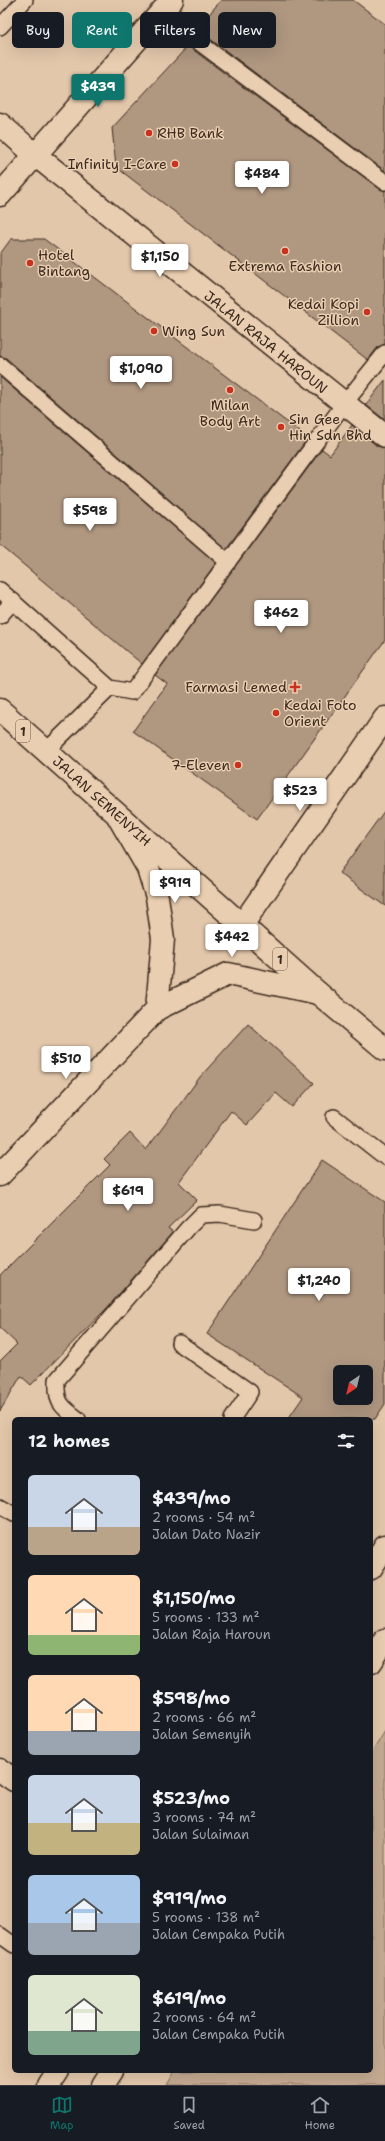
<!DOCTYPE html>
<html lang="en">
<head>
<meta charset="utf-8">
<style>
	:root { --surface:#171b24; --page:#242831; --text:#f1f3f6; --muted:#9ea1a6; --line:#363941; --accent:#0f766e }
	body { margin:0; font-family:"Shantell Sans",sans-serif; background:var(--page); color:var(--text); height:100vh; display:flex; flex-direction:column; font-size:15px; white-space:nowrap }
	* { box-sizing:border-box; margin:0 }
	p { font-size:13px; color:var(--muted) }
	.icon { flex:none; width:22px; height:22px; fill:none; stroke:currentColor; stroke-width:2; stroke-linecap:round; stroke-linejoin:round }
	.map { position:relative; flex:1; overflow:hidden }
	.side { position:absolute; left:12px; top:1417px; width:361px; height:656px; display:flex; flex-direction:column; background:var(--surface); border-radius:6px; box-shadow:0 4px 16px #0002 }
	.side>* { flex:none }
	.hud { position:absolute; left:12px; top:12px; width:361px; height:36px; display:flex; gap:8px }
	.needle { width:26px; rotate:215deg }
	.fabs { position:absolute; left:333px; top:1365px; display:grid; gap:8px }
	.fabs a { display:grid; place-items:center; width:40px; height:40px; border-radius:6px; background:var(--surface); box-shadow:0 4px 16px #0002; font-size:20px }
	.price { position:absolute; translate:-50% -34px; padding:0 9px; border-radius:4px; background:#fff; color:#222; font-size:13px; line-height:26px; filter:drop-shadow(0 1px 2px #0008) }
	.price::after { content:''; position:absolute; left:50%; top:24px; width:12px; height:9px; margin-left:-6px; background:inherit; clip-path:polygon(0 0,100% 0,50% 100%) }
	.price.current { background:var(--accent); color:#fff }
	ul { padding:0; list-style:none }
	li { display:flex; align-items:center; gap:12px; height:100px; padding:0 16px }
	li span { display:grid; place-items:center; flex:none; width:112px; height:80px; border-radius:6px; color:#555 }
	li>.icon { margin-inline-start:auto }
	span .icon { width:48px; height:48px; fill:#fffc; stroke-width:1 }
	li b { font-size:17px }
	h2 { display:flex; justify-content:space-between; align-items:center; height:48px; padding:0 16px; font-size:17px }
	.pill { padding:0 14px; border-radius:6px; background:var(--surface); box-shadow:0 4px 16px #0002; font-size:14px; line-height:36px }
	.pill.current { background:var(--accent); color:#fff }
	.tab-bar { display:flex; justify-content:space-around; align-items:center; height:56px; border-top:1px solid var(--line); background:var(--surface); font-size:11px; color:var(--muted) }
	.tab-bar a { display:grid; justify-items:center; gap:2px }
	.tab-bar .current { color:var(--accent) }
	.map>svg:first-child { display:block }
	.green { fill:#c4aa91; stroke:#806a58 }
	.building { fill:#af9780; stroke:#3b2a1e; fill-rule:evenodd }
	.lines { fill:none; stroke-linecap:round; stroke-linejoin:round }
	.lane-casing { stroke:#3b2a1e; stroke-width:18 }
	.street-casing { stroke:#3b2a1e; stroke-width:25 }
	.primary-casing { stroke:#3b2a1e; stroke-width:25 }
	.lane { stroke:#eaceb1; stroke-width:15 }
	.street { stroke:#eaceb1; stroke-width:22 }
	.primary { stroke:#eaceb1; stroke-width:22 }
	.poi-dot { fill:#c8321e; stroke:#eaceb1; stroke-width:1.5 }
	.labels { text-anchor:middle; stroke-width:3; stroke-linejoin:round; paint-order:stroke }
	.shield { fill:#eaceb1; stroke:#705b4a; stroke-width:1 }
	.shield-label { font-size:13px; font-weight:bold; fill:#3b2a1e }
	.poi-label { font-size:14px; fill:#3b2a1e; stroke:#eaceb1; text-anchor:start }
	.street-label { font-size:14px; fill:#3b2a1e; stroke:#eaceb1 }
</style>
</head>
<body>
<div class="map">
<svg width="385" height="2085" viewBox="0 0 385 2085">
	<rect width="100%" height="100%" fill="#e3c7ab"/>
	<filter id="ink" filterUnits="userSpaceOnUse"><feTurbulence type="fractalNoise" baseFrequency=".025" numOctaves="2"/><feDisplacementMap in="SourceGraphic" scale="8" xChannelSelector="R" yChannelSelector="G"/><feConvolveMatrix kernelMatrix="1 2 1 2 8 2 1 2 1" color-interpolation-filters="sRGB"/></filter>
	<g filter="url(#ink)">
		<!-- green -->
		<polygon class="green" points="385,1731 385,2085 167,2085 175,2071 371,2071 371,1754"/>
		<!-- building -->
		<g class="building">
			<polygon points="221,0 353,0 385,24 385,171 197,29"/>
			<polygon points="188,46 380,189 385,191 385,344 378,347 368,360 116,167 112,128"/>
			<polygon points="11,239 44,239 308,438 226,549 6,358 0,356 0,254"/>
			<polygon points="0,377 216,563 142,664 0,545"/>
			<polygon points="385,380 385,420 366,405"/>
			<polygon points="352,425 377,446 385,448 385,640 257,819 133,731 167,684 155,675 322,449 330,455"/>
			<polygon points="385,810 385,906 339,873"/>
			<polygon points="248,1024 314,1083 292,1107 276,1093 247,1125 231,1111 179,1182 197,1200 168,1228 173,1232 107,1308 31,1385 21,1376 0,1411 0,1361 17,1344 0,1328 0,1275 110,1165 104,1159 130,1133 146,1150 200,1077"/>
			<path d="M 322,1160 L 385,1202 L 385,1404 L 375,1419 L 288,1419 L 303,1397 L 207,1334 ZM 340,1372 L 366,1372 L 366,1398 L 340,1398 Z"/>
		</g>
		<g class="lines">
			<defs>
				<g id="lane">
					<polyline points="160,13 385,182"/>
					<polyline points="0,27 25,0"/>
					<polyline points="0,365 228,562"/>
					<polyline points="0,590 110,688 132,692 344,404 385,353"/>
					<polyline points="0,616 13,601"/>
					<polyline points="46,751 110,688"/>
					<polyline points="334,1117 385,1157"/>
					<polyline points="179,1343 250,1392 232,1419"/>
					<path d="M 78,1419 C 60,1406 56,1402 57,1380 L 188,1228 L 201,1215 L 220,1214 L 254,1220"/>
					<polyline points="0,1506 14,1514"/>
					<polyline points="0,1935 14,1945"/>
				</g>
				<g id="street">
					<polyline points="0,124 34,154 385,436"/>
					<polyline points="0,195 172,0"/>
					<polyline points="119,818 148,868 157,897 163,939 157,1009"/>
					<polyline points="242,925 385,718"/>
					<polyline points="0,1175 157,1009 228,974 318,993"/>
					<polyline points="0,1770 14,1780"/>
				</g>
				<g id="primary">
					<polyline points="0,710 318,993 385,1049"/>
					<polyline points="371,1568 385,1546"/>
					<polyline points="371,1662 385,1640"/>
					<polyline points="49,2085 58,2071"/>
					<polyline points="103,2085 112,2071"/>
				</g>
			</defs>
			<!-- lane casing -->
			<use href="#lane" class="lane-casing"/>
			<!-- street casing -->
			<use href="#street" class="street-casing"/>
			<!-- primary casing -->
			<use href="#primary" class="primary-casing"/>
			<!-- lane -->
			<use href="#lane" class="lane"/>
			<!-- street -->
			<use href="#street" class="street"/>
			<!-- primary -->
			<use href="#primary" class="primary"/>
		</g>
	</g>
	<!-- markers -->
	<g class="poi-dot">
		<circle cx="149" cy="133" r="4"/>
		<circle cx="175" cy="164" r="4"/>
		<circle cx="285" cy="251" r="4"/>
		<circle cx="30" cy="263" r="4"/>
		<circle cx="367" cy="312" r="4"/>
		<circle cx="154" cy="331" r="4"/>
		<circle cx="230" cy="390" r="4"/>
		<circle cx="281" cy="427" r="4"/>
		<path d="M293 681h4v4h4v4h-4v4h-4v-4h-4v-4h4z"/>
		<circle cx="276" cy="713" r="4"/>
		<circle cx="238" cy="765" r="4"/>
	</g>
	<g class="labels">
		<!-- shield labels -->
		<g class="shield">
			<rect x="16" y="720" width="14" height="22" rx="3"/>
			<rect x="273" y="948" width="14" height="22" rx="3"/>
		</g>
		<g class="shield-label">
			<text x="23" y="736">1</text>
			<text x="280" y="964">1</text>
		</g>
		<!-- poi labels -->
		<g class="poi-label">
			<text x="157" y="138">RHB Bank</text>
			<text x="167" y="169" text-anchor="end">Infinity I-Care</text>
			<text x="38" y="260">Hotel<tspan x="38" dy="16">Bintang</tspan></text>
			<text x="285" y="271" text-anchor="middle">Extrema Fashion</text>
			<text x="359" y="309" text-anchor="end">Kedai Kopi<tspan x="359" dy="16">Zillion</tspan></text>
			<text x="162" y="336">Wing Sun</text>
			<text x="230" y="410" text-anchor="middle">Milan<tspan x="230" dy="16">Body Art</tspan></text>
			<text x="289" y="424">Sin Gee<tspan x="289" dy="16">Hin Sdn Bhd</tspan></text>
			<text x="287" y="692" text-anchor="end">Farmasi Lemed</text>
			<text x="284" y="710">Kedai Foto<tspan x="284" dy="16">Orient</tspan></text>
			<text x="230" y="770" text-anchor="end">7-Eleven</text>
		</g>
		<!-- street labels -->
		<g class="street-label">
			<text transform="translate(266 342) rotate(39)" y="5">JALAN RAJA HAROUN</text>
			<text transform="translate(102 801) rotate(42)" y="5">JALAN SEMENYIH</text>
		</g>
	</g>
</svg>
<div class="fabs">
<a><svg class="needle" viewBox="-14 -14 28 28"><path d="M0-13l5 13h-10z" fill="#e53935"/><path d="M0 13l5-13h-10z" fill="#9ea1a6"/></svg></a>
</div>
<b class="price current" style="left:98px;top:108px">$439</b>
<b class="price" style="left:262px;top:195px">$484</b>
<b class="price" style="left:160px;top:278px">$1,150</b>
<b class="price" style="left:141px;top:390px">$1,090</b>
<b class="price" style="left:90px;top:532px">$598</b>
<b class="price" style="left:281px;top:634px">$462</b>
<b class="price" style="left:300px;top:812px">$523</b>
<b class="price" style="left:175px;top:904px">$919</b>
<b class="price" style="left:232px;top:958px">$442</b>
<b class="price" style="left:66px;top:1080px">$510</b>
<b class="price" style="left:128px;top:1212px">$619</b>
<b class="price" style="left:319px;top:1302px">$1,240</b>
<div class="hud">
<a class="pill">Buy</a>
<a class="pill current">Rent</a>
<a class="pill">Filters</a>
<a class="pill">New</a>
</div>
<section class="side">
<h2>12 homes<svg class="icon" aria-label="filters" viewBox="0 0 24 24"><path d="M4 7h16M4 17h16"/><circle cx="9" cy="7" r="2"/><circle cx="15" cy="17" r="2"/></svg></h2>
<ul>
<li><span style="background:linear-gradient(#c9d6e8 65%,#b9a48a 0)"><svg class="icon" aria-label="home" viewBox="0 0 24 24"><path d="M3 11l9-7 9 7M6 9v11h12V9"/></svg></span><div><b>$439/mo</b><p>2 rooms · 54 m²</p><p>Jalan Dato Nazir</p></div></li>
<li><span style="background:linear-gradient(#ffd9b3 75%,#8fb573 0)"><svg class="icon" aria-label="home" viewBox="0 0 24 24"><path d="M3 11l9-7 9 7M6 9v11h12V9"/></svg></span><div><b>$1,150/mo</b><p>5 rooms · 133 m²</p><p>Jalan Raja Haroun</p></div></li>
<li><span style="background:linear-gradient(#ffd9b3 70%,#9aa5b1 0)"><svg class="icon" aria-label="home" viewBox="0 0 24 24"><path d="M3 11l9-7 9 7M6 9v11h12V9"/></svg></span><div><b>$598/mo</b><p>2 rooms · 66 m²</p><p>Jalan Semenyih</p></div></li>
<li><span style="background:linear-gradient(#c9d6e8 60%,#c2b280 0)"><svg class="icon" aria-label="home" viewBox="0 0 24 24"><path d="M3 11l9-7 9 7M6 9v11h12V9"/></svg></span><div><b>$523/mo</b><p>3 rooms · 74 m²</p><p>Jalan Sulaiman</p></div></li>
<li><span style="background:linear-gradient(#a9c7e8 60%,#9aa5b1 0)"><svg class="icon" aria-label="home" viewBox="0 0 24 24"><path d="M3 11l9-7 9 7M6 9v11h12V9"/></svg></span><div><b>$919/mo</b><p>5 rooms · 138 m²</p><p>Jalan Cempaka Putih</p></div></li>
<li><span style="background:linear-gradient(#dfe7d0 70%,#7fa58c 0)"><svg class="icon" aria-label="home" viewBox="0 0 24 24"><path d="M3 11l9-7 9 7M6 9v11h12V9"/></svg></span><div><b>$619/mo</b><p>2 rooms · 64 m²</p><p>Jalan Cempaka Putih</p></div></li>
</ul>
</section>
</div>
<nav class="tab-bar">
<a class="current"><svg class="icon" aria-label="map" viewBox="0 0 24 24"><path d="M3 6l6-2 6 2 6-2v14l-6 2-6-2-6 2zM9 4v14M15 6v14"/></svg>Map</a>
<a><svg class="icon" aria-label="saved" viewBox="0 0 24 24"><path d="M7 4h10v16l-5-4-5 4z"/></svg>Saved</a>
<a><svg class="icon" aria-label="home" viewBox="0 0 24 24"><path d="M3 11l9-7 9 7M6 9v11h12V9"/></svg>Home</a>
</nav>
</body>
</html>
